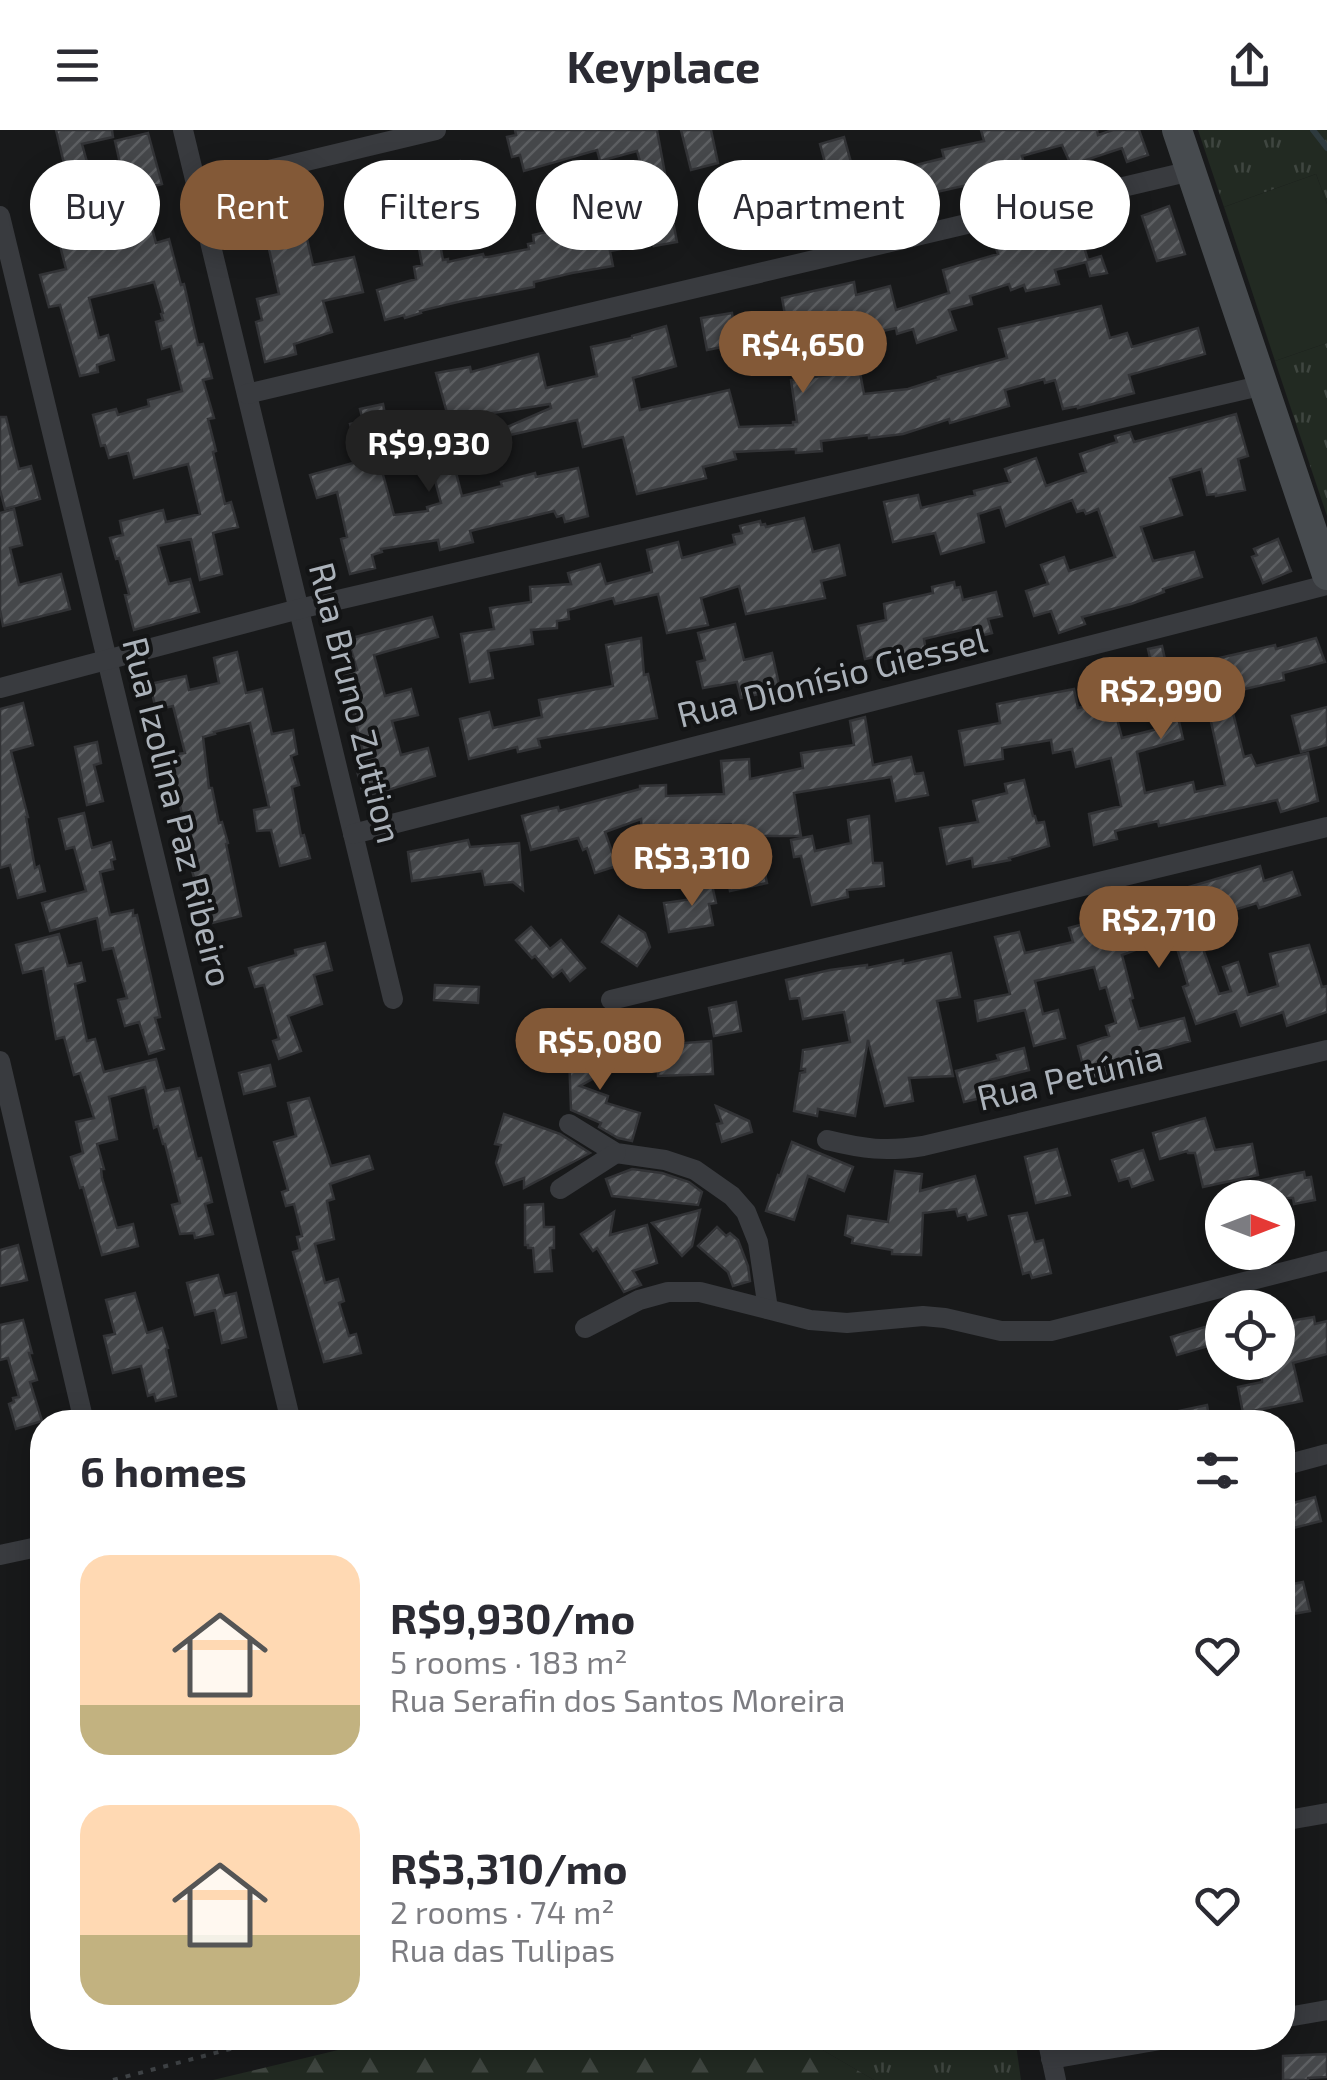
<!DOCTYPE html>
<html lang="en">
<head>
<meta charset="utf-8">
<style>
	:root { --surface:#fff; --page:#f2f2f3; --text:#2b2b33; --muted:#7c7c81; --accent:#835937 }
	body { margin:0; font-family:"Exo 2",sans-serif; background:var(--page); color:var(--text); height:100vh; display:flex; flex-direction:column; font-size:38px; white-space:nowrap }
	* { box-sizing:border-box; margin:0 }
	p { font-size:32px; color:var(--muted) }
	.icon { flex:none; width:55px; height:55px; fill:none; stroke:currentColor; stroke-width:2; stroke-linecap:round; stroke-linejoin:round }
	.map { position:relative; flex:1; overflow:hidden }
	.sheet { position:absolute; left:30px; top:1280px; width:1265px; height:640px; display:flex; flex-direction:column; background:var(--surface); border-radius:40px; box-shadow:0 5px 25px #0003 }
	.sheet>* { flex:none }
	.top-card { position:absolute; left:30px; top:30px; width:1268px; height:90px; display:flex; gap:20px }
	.needle { width:65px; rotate:90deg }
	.controls { position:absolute; left:1205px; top:1050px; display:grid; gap:20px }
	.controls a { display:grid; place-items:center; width:90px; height:90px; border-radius:50%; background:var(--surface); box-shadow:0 5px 25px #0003; font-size:50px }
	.price { position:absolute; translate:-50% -85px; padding:0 22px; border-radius:35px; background:var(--accent); color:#fff; font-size:32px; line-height:65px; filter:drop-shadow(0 2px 5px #0008) }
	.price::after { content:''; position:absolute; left:50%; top:60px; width:30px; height:22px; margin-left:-15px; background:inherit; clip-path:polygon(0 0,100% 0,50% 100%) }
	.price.selected { background:#222; color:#fff }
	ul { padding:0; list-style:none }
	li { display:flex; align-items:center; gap:30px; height:250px; padding:0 50px }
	li span { display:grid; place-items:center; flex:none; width:280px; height:200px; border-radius:30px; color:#555 }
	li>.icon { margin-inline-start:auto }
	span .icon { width:120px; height:120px; fill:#fffc; stroke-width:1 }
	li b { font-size:42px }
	h2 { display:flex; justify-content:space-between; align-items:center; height:120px; padding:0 50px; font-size:42px }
	.chip { padding:0 35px; border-radius:45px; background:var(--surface); box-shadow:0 5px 25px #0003; font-size:35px; line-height:90px }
	.chip.selected { background:var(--accent); color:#fff }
	header { display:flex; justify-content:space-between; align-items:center; height:130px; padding:0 50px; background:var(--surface); font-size:45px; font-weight:700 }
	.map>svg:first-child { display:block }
	.grass { fill:url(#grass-tufts) }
	.forest { fill:url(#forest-firs) }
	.green { fill:#222a22 }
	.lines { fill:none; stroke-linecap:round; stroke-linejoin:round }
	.stream { stroke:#2e3a3e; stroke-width:6 }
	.building { fill:url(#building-hatch); stroke:#323336; stroke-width:2.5 }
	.path { stroke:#3f4346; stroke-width:4; stroke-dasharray:5 8; stroke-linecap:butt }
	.street { stroke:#393b3f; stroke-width:20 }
	.secondary { stroke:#474b4f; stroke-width:30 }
	.labels { text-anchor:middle; stroke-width:8; stroke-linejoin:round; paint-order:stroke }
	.street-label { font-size:35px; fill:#abb2ba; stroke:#131415 }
</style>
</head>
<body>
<header><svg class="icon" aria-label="menu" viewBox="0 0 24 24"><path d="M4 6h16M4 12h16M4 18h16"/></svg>Keyplace<svg class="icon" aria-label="share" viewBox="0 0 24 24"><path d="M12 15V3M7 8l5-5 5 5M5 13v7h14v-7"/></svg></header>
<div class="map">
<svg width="1327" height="1950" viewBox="0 0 1327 1950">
	<defs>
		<pattern id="grass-tufts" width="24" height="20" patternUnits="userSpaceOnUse" patternTransform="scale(2.5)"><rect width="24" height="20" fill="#222a22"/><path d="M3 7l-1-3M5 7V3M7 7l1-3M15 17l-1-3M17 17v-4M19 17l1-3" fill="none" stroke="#3f4640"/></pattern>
		<pattern id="forest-firs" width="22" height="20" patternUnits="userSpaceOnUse" patternTransform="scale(2.5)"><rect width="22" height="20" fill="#222a22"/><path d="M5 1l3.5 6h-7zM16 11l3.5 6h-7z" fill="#3f4640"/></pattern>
		<pattern id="building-hatch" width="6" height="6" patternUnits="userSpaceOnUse" patternTransform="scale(2.5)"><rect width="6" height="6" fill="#45474a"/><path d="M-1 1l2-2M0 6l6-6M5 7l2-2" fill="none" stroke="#5d5f62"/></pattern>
	</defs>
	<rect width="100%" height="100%" fill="#18191a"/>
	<!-- grass -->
	<g class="grass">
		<polygon points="1198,0 1327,0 1327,74 1316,44 1224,77"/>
		<polygon points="1327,213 1327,386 1275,231"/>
		<polygon points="802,1908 1015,1908 1021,1950 874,1950"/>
	</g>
	<!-- forest -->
	<polygon class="forest" points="388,1908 802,1908 874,1950 213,1950"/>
	<!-- green -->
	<polygon class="green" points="1316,44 1327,74 1327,213 1275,231 1224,77"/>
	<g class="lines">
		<!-- stream -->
		<polyline class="stream" points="1313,0 1327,18"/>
	</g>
	<!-- building -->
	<g class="building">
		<polygon points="56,0 112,0 113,7 82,14 95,61 62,68 57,44 66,42"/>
		<polygon points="515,0 657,0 666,49 646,53 637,21 600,31 597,20 524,41 520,25 512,27 507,7 516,5"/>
		<polygon points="681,0 711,0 718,33 691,40"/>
		<polygon points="981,0 1097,0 1098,5 1113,0 1139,0 1148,25 1127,32 1122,18 1071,35 1062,15 1022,26 1026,42 932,63 933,66 864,77 866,81 841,90 840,86 764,102 754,54 790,46 794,64 831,55 820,14 844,7 854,43 899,35 900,39 944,28 942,20 984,11"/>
		<polygon points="148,3 162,54 142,59 156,113 169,109 181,155 184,154 198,215 203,214 212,248 203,250 214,288 208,289 216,321 213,322 225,374 231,372 238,397 213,403 222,444 200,450 191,409 158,416 169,454 190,449 199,482 134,500 125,465 129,464 119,428 116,429 110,408 123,405 120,391 163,380 166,392 200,384 188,334 134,348 128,323 109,328 105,315 101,316 93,285 116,279 118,285 149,276 148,270 182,261 171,216 162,219 156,192 163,190 161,184 163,183 154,152 89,168 99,208 108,205 114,230 97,235 98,242 80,246 60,175 49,177 40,145 66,139 57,104 117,90 107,51 123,47 115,11"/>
		<polygon points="460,31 465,58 439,64 434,36"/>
		<polygon points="264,55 265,59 275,57 279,74 295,70 299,88 302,87 313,135 354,127 363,162 323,171 332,202 294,214 296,224 265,232 256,192 262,190 257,169 279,164 263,92 252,94 245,60"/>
		<polygon points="601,62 607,97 662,87 663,93 673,91 677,112 654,116 654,113 610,121 613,136 572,143 534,152 534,157 462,171 420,181 421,183 405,188 404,185 385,190 377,160 416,149 414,137 422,135 418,113 439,109 443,130 448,129 448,132 483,124 484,127 488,127 529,119 528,114 534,113 533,105 556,100 555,97 580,91 575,67"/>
		<polygon points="1169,76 1185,124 1157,131 1142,86"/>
		<polygon points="1072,96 1072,98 1078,97 1088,130 1101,126 1107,143 1090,146 1086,132 1055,140 1059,154 1026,161 1024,155 1011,160 1009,154 970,166 972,174 949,180 956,200 917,213 913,199 897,204 896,198 874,203 873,197 846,201 845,194 804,203 805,210 790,213 782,168 854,152 856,165 890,156 896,180 949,163 943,140 998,124 996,118 1015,112 1014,108 1039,102 1040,105"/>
		<polygon points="1101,176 1110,208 1127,203 1132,217 1198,198 1205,224 1129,245 1134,263 1078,278 1078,276 1063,279 1055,250 1045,253 1044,249 1005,260 1009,276 950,293 949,289 903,304 869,308 869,305 821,311 822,321 796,323 796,319 734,322 736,329 703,337 706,348 637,364 623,307 583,317 577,290 510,305 507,297 551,278 550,274 449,290 436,243 470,237 471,242 538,224 546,258 597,246 591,217 632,208 632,206 666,196 676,236 633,248 640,280 729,260 739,297 793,295 793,292 797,292 791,250 829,245 828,242 859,237 864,264 908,259 939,249 938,247 1007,228 999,199"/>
		<polygon points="732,183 737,214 707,220 701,188"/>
		<polygon points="383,274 387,294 417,288 427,329 382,341 394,385 428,381 427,377 441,373 429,328 451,323 462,366 502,356 501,352 535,343 536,347 578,338 588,386 565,392 563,385 557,387 554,381 470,401 473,412 440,420 438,410 381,419 382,422 372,425 375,438 350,444 341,409 347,407 337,362 317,368 310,345 360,331 350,294 363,291 360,279"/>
		<polygon points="1236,284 1248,326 1238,329 1245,360 1216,366 1216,364 1207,365 1201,339 1170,348 1182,385 1141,397 1153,431 1194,422 1202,447 1163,459 1164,462 1131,474 1082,487 1085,494 1059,503 1051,481 1034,486 1026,461 1048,454 1041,435 1064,427 1069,441 1115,427 1098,379 1086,384 1084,380 1077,382 1072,370 1006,396 1000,377 978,384 984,412 941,424 935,403 893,412 884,372 918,365 921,378 975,365 974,361 1010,352 1005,339 1036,328 1046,356 1086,342 1080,324 1117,312 1115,306 1130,302 1134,312"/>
		<polygon points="0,287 6,287 19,339 31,336 40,369 5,379 0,360"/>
		<polygon points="14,379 22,415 10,418 19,455 61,444 70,479 3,496 0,480 0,383"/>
		<polygon points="804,388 813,422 839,415 845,445 821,451 825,468 746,484 739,456 701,468 708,495 667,503 658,464 615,474 613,468 568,480 569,489 557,491 557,498 531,500 533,514 488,521 493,548 470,552 461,504 494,499 490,478 531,472 530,457 571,454 568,443 600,434 606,454 652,442 647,420 678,412 682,428 735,414 733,405 742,403 740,396 760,391 761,395 765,394 766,397"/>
		<polygon points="1278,409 1291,441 1263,453 1252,427 1257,425 1254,419"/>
		<polygon points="954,452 955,458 960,457 963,470 996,462 1002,486 988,489 992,503 976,507 974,497 924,509 928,536 898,544 893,523 865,529 858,496 886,490 884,474 933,463 932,457"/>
		<polygon points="432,487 438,507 374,525 385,566 411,559 418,585 392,591 401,625 428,618 435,646 364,667 357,641 367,639 344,544 357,540 348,509"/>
		<polygon points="735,494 744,530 772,523 780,559 741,568 737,552 703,558 697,532 705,530 698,503"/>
		<polygon points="641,508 644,545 648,544 657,588 538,609 540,617 518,622 517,617 469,629 460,589 489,582 493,598 542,587 539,570 613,556 606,515"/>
		<polygon points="1316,508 1325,532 1283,543 1284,550 1228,563 1244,627 1251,625 1256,636 1308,623 1318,671 1281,682 1277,670 1159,696 1158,691 1115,701 1117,709 1094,715 1089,684 1121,676 1111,628 1076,637 1072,619 1053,623 1051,610 1002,618 1003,629 965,635 959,601 1000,593 997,574 1074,559 1078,578 1112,570 1122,608 1165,597 1148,519 1162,516 1183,609 1137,622 1145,663 1193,652 1195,662 1225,655 1198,533 1275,515 1276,519"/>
		<polygon points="237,522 246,563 262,559 272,604 293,600 297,624 291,626 299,655 292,657 301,706 304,705 310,728 280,736 271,700 257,701 254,680 269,677 250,593 214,602 215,604 203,607 209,658 212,658 219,693 222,692 228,713 226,714 241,786 208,794 200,760 198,761 190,734 193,733 172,640 170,625 185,623 173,576 156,580 150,554 186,546 189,560 219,553 214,528"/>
		<polygon points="23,573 33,615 11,621 28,687 26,687 35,738 39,736 45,761 18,768 10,735 0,738 0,579"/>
		<polygon points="1327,577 1327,615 1301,622 1292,586"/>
		<polygon points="865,587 873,635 911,627 915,644 923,643 928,665 896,671 891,647 794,663 801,706 757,706 767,753 730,761 726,740 735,739 732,722 731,694 680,697 681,732 644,733 641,689 605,702 617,736 595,743 587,718 583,720 578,708 531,720 522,686 558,677 559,681 640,659 640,656 666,655 666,666 724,664 721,631 749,629 750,649 803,638 801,623 854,615 850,591"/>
		<polygon points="97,612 101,633 94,635 103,671 87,675 75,617"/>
		<polygon points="1024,650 1033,686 1035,686 1037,693 1044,692 1049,716 1009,728 1010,730 973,737 972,728 947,734 940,698 978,692 973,671 1007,663 1005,654"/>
		<polygon points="84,683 92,718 111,712 115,729 111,730 113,739 100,742 110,785 133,780 133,786 137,785 160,887 155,888 164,919 149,924 139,892 125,896 118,870 127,868 113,818 103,820 97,788 50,801 42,773 86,761 74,717 66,719 59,689"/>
		<polygon points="869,686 873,733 882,733 884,756 847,760 848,767 812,775 801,726 794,727 791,710 812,706 815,721 851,713 848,690"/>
		<polygon points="468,710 470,717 519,713 523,760 513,752 485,755 482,741 412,751 408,722"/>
		<polygon points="1260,736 1264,751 1292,742 1300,765 1259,778 1257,773 1227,782 1228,786 1195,796 1219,864 1231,861 1223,837 1238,832 1248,865 1278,856 1270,824 1309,815 1322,857 1327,856 1327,882 1287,896 1283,882 1241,896 1236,881 1196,894 1183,857 1188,855 1176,815 1174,816 1170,807 1122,825 1133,868 1130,869 1139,899 1184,888 1190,911 1110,933 1113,944 1087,951 1078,916 1109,906 1106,896 1116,893 1106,857 1100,859 1094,837 1035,851 1043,884 1058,880 1065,908 1034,916 1025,880 978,891 975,871 1010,864 995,807 1019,802 1025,823 1073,812 1069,798 1111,787 1108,779 1133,769 1140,789 1188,770 1185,758"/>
		<polygon points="711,750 716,773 709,774 713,795 669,802 664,773 693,769 691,754"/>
		<polygon points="619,786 645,803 650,817 637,836 602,812"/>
		<polygon points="531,797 550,819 561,810 585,838 570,851 562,840 553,847 535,826 532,828 516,810"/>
		<polygon points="59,804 68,836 81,833 85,851 75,854 79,874 87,911 95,909 104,942 156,929 165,961 179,958 197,1029 201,1028 212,1072 205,1074 213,1104 195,1108 194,1103 180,1104 172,1075 180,1073 165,1014 163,1014 158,996 154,998 145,957 109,967 117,1009 97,1014 104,1039 101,1039 102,1048 117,1098 133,1094 138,1116 102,1125 83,1057 80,1058 71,1027 83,1023 76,992 94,988 80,943 74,945 64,907 56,909 43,838 23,843 16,815"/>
		<polygon points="325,813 332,840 314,845 322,874 288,886 301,921 279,929 273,911 279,909 264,855 255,857 249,838 296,825 295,820"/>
		<polygon points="951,823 960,867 937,871 953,946 909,948 913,971 885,976 868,910 855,986 818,979 817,986 794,981 800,943 805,942 805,939 801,939 803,920 850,912 844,882 803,889 799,868 790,869 786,850 830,840 867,835 867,838 903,830 903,834"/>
		<polygon points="435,855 479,857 478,873 434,870"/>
		<polygon points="736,872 741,901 714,906 709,878"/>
		<polygon points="711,911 713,944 658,946 658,938 645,939 643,916"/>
		<polygon points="1024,918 1029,940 990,950 994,965 964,972 956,941 999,930 997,925"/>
		<polygon points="641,922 580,956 608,966 606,973 640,983 632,1011 618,1008 599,997 601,993 571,980 569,924"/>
		<polygon points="270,935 275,956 244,964 239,943"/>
		<polygon points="309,968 331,1036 369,1026 373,1039 330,1054 334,1069 327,1071 334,1109 315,1114 325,1153 338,1149 344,1171 339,1173 349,1206 356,1204 361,1223 324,1232 293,1122 300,1120 297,1107 302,1106 294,1074 286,1076 282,1062 288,1060 274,1012 296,1006 288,973"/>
		<polygon points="716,976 749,991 752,1002 722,1012 717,994 722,993"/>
		<polygon points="504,984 560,1004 590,1023 524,1058 524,1048 504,1055 496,1033 501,1015 495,1014"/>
		<polygon points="1205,988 1215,1020 1252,1014 1258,1045 1203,1057 1195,1023 1188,1023 1187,1021 1160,1029 1153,1003"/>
		<polygon points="792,1012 853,1037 844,1061 808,1046 794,1090 766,1081 778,1045 780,1046"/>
		<polygon points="1057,1019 1070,1065 1036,1073 1025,1027"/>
		<polygon points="1143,1020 1153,1050 1132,1057 1129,1048 1119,1051 1112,1030"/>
		<polygon points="632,1039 662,1043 689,1052 702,1062 698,1075 612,1066 606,1049"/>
		<polygon points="895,1041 922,1044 920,1061 975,1046 986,1085 968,1090 966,1084 958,1086 956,1079 923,1083 921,1125 892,1124 892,1120 852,1113 853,1108 845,1105 848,1086 888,1092"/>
		<polygon points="1304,1042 1305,1048 1311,1047 1315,1070 1294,1074 1293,1068 1256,1068 1252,1052"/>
		<polygon points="543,1074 544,1097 554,1097 554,1118 550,1118 552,1141 535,1142 533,1118 528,1118 528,1115 525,1115 525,1075"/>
		<polygon points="700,1080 692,1116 682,1126 652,1093"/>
		<polygon points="614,1082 610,1105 647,1095 657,1133 633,1141 641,1155 624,1162 597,1118 593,1121 581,1104"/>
		<polygon points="1027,1083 1035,1112 1043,1110 1051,1143 1032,1148 1030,1142 1023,1144 1009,1086"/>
		<polygon points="717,1097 726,1106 730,1103 738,1110 748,1136 750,1151 733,1156 728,1142 698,1116"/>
		<polygon points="18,1115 27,1150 0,1156 0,1120"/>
		<polygon points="218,1145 224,1166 236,1163 246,1207 222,1213 215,1180 195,1185 187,1153"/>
		<polygon points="135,1163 147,1203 162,1198 168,1218 166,1219 176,1266 156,1271 154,1264 148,1266 141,1236 113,1243 104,1206 115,1204 106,1170"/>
		<polygon points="1314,1187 1315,1194 1327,1191 1327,1224 1293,1233 1302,1271 1243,1283 1238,1257 1262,1252 1262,1232 1278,1232 1278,1196 1284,1196 1285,1199 1284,1192"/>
		<polygon points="23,1190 32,1223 29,1223 37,1250 30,1252 42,1291 16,1299 9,1274 14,1272 13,1268 19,1267 8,1228 0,1230 0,1195"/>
		<polygon points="1222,1192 1222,1212 1177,1225 1171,1207"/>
		<polygon points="1207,1275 1210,1292 1161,1292 1160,1285"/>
		<polygon points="1315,1367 1321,1391 1282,1401 1282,1376"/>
		<polygon points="1303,1452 1310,1481 1282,1486 1282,1456"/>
		<polygon points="1327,1924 1327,1947 1308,1948 1308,1950 1283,1950 1283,1926"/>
	</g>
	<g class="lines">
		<!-- path -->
		<polyline class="path" points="113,1950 272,1908"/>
		<!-- street -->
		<g class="street">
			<polyline points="183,0 393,869"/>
			<polyline points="197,57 436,0"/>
			<polyline points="0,86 291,1292"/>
			<polyline points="247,264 1191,41"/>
			<polyline points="0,558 299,479 1264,255"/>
			<polyline points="353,704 1327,455"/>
			<polyline points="611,870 1327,697"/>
			<polyline points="0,931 84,1292"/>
			<polyline points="569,994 616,1023 665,1030 695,1040 732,1066 746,1082 758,1112 768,1179"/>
			<path d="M 827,1010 C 864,1019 885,1022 923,1016 L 1327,920"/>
			<polyline points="560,1059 616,1023"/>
			<polyline points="585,1198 639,1170 668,1162 700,1162 810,1190 847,1193 923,1186 945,1188 1001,1201 1051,1201 1327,1131"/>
			<polyline points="1282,1336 1327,1324"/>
			<polyline points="0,1425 42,1416"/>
			<polyline points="1282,1691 1327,1683"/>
			<polyline points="1282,1888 1327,1880"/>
			<polyline points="1047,1908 1056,1950"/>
			<polyline points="1051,1929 1172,1908"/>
		</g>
		<!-- secondary -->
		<polyline class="secondary" points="1177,0 1327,445"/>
	</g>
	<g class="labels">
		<!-- street labels -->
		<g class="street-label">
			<text transform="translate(832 548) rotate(-14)" y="12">Rua Dionísio Giessel</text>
			<text transform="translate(355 573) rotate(76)" y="12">Rua Bruno Zuttion</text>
			<text transform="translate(177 682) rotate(76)" y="12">Rua Izolina Paz Ribeiro</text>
			<text transform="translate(1070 948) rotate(-13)" y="12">Rua Petúnia</text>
		</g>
	</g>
</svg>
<div class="controls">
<a><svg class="needle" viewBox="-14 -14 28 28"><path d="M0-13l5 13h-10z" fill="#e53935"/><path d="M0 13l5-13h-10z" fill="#7c7c81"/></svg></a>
<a><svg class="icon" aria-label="locate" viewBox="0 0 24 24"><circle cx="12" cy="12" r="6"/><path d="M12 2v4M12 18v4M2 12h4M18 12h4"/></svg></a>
</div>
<b class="price" style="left:803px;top:266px">R$4,650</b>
<b class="price selected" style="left:429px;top:365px">R$9,930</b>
<b class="price" style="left:1161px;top:612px">R$2,990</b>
<b class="price" style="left:692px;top:779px">R$3,310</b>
<b class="price" style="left:1159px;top:841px">R$2,710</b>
<b class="price" style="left:600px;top:963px">R$5,080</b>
<div class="top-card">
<a class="chip">Buy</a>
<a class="chip selected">Rent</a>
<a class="chip">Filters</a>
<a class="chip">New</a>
<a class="chip">Apartment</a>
<a class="chip">House</a>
</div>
<section class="sheet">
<h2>6 homes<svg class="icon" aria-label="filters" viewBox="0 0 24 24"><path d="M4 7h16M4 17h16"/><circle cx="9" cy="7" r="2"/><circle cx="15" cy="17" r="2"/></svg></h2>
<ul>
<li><span style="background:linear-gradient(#ffd9b3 75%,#c2b280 0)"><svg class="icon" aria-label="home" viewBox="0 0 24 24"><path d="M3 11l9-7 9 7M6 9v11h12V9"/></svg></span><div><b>R$9,930/mo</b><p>5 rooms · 183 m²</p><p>Rua Serafin dos Santos Moreira</p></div><svg class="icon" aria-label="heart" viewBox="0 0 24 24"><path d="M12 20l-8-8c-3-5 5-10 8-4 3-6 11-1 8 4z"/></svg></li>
<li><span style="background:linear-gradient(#ffd9b3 65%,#c2b280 0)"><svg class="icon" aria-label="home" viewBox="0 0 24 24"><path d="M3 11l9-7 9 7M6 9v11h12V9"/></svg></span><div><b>R$3,310/mo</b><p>2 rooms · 74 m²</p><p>Rua das Tulipas</p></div><svg class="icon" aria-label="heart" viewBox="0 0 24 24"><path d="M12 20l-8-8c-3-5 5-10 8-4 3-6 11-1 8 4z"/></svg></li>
</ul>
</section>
</div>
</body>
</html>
